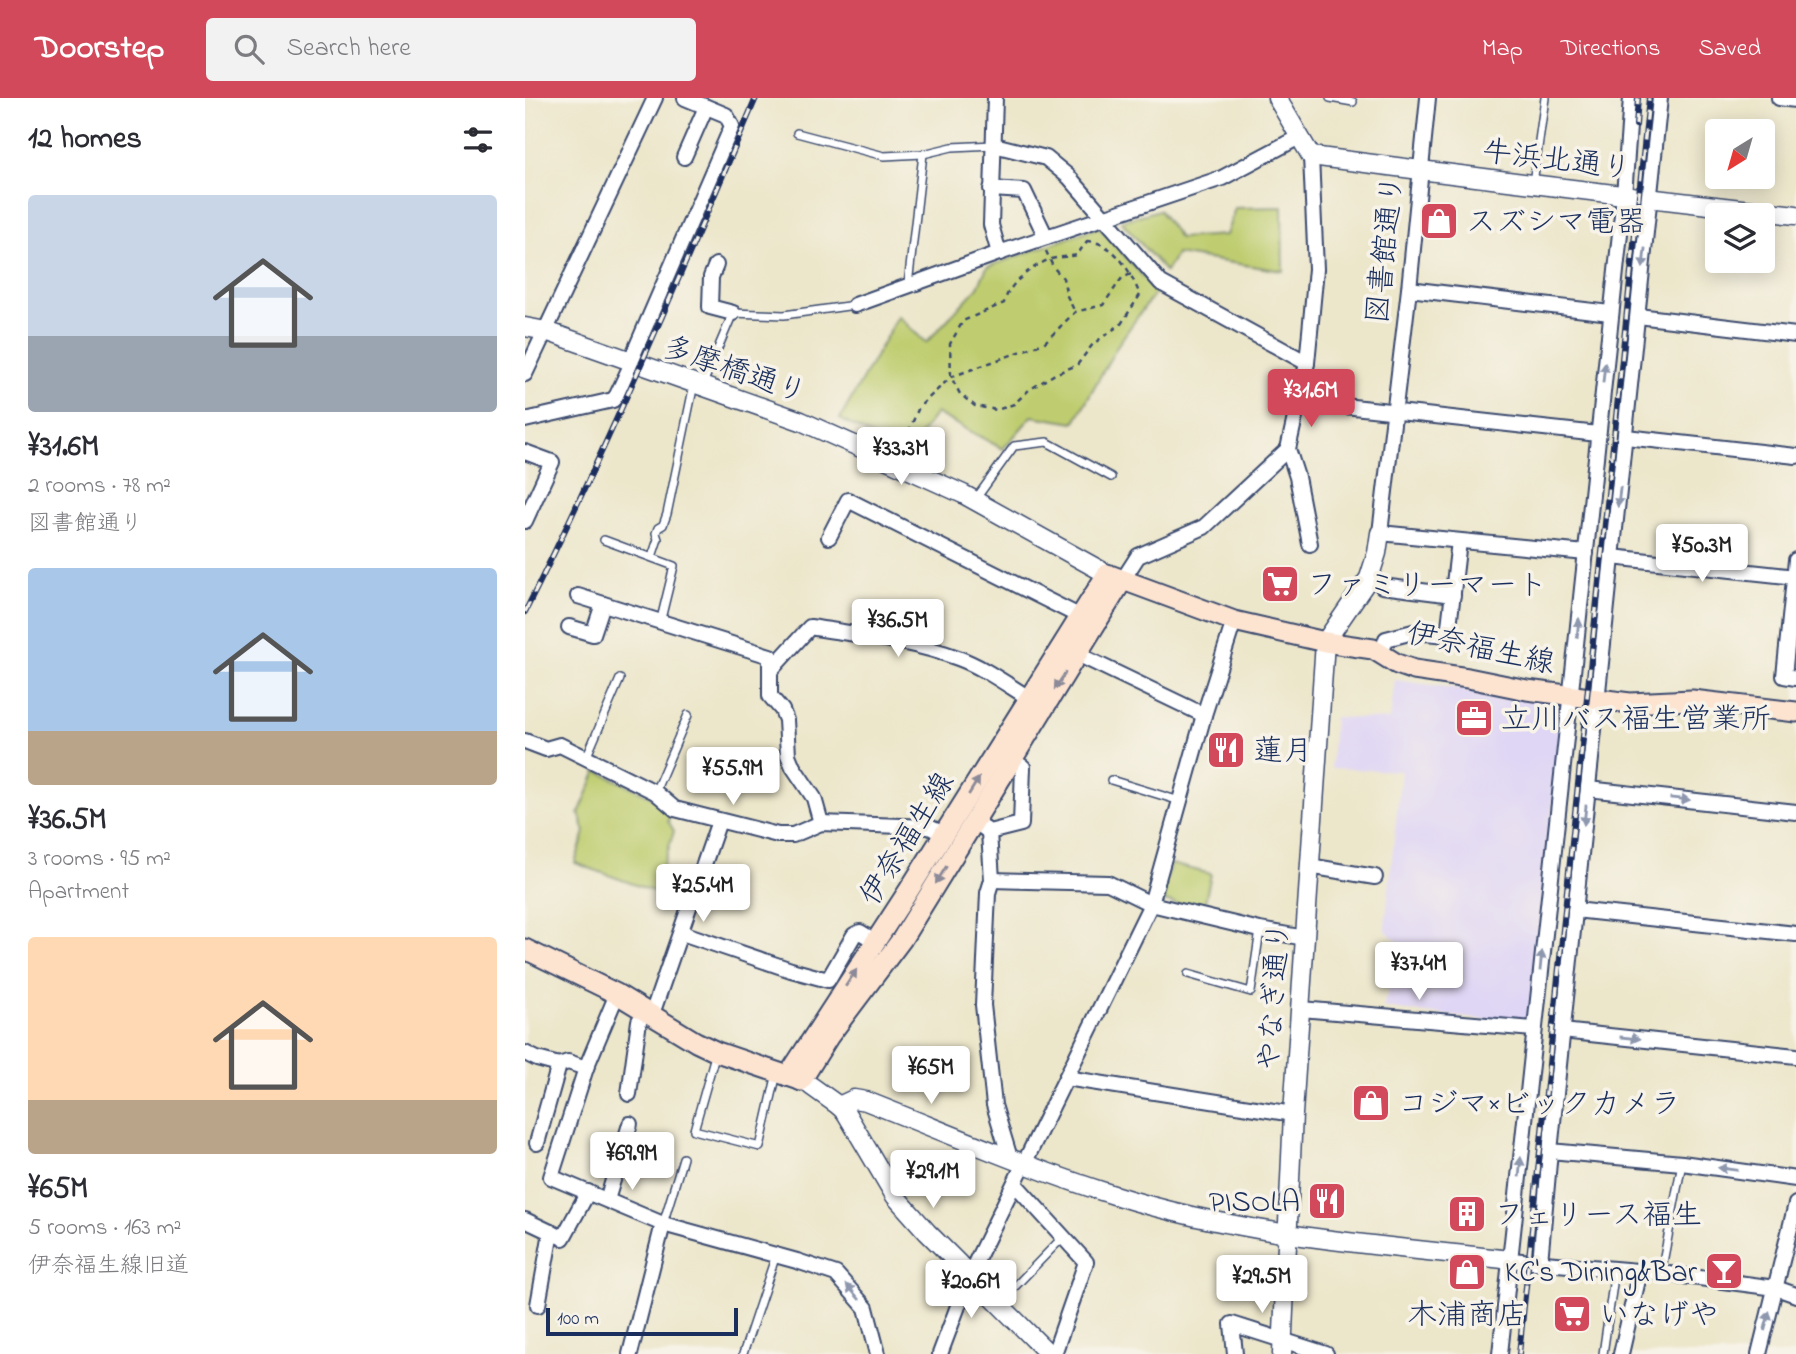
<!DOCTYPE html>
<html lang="en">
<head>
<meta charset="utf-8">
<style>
	:root { --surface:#fff; --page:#f2f2f3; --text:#2b2b33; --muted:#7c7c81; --accent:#d1495b }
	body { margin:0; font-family:"Indie Flower","Klee One",sans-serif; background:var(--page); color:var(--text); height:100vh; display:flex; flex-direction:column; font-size:26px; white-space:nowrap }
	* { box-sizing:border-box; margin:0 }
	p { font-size:23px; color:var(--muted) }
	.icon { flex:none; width:38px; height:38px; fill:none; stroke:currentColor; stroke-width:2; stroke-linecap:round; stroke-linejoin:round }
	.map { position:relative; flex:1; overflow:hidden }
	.sheet { display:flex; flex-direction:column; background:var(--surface); width:525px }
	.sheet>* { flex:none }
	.needle { width:46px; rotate:217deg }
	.tools { position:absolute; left:1180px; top:21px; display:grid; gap:14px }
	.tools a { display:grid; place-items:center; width:70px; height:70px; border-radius:7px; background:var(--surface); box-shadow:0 4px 18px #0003; font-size:35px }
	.scale { position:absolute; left:21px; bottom:18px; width:192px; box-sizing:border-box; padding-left:7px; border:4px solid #1b2f5e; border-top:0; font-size:19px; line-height:24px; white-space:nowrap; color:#1b2f5e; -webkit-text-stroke:5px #f7f3e8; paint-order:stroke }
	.price { position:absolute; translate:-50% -60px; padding:0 16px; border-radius:7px; background:#fff; color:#222; font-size:23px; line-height:46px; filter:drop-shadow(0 2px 4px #0008) }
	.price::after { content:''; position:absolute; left:50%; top:42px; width:21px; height:16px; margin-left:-10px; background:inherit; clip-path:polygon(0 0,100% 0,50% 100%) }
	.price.selected { background:var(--accent); color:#fff }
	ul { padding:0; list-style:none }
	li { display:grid; align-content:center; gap:14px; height:371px; padding:0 28px }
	li span { display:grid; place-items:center; height:217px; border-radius:7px; color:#555 }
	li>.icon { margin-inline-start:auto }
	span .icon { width:126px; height:126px; fill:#fffc; stroke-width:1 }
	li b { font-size:30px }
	h2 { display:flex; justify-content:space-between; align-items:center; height:84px; padding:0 28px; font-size:30px }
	header { display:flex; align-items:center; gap:42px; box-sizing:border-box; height:98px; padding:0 35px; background:var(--accent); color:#fff }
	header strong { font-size:33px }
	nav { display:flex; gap:38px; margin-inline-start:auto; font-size:24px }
	.search { width:490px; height:63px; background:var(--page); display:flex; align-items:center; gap:18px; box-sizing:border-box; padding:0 24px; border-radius:7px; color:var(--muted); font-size:26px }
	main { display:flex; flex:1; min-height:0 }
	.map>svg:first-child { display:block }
	.built { fill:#dfd5f5 }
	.green { fill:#bfcd6f; stroke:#6d7e66; stroke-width:2 }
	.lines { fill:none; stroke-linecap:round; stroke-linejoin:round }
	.service-casing { stroke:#3a4a6e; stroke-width:10 }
	.minor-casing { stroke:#3a4a6e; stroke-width:18 }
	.tertiary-casing { stroke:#3a4a6e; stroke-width:21 }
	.secondary-casing { stroke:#3a4a6e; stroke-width:23 }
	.path { stroke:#3a4a6e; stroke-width:2.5; stroke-dasharray:5 5; stroke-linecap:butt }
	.service { stroke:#fff; stroke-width:7 }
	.minor { stroke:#fff; stroke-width:14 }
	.tertiary { stroke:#fff; stroke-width:18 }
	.secondary { stroke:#fde4d1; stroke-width:19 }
	.rail-casing { stroke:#1b2f5e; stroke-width:6 }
	.rail { stroke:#f7f3e8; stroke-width:3.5; stroke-dasharray:10; stroke-linecap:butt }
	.oneway { fill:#8d97ae }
	.oneway2 { fill:#8c8a98 }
	.labels { text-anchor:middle; stroke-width:7; stroke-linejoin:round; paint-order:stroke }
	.street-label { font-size:30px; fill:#1b2f5e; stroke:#f7f3e8 }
	.poi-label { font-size:30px; fill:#1b2f5e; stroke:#f7f3e8; text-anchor:start }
</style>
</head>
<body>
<header>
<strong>Doorstep</strong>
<div class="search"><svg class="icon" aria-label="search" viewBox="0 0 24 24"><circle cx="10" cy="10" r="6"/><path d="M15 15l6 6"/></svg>Search here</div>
<nav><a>Map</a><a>Directions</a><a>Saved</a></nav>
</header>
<main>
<section class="sheet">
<h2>12 homes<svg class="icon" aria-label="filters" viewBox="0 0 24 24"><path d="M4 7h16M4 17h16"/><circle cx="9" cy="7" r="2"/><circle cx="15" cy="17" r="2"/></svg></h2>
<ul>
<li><span style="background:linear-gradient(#c9d6e8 65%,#9aa5b1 0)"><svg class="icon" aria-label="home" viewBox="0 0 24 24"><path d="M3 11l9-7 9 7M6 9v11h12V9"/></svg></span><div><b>¥31.6M</b><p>2 rooms · 78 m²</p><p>図書館通り</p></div></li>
<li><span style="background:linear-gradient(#a9c7e8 75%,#b9a48a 0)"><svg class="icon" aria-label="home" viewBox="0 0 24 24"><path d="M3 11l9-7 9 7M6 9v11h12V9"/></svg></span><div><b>¥36.5M</b><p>3 rooms · 95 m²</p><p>Apartment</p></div></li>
<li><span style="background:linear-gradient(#ffd9b3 75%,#b9a48a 0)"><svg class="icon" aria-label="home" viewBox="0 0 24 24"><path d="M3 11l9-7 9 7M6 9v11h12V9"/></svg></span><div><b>¥65M</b><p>5 rooms · 163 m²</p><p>伊奈福生線旧道</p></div></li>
</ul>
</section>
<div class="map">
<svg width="1271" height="1256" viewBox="0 0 1271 1256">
	<rect width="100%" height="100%" fill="#f7f3e8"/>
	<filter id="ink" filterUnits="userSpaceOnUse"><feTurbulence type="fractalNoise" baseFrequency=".0143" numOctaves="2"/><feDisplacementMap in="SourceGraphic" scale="14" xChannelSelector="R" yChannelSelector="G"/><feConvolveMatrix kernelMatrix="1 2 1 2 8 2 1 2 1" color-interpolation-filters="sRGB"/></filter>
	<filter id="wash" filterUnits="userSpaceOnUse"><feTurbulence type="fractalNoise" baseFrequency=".00686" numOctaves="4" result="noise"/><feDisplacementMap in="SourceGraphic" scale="28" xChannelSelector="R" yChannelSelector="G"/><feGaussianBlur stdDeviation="1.57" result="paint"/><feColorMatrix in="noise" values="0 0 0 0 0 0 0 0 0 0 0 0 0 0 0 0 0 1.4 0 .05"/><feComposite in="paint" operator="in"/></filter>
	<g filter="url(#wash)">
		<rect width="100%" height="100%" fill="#ece6ca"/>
		<!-- built -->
		<polygon class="built" points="870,582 1039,605 1004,927 858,910 876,846 861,833 860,829 876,673 806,670 809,619 865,622"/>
		<!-- green -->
		<g class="green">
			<polygon points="757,109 758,173 651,156 641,174 596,123 634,112 654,140 701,137 710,110"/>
			<polygon points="574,129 631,193 594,245 549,325 507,318 478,351 411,315 381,356 315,321 373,218 401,245 453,189 462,169"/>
			<polygon points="72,673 134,702 146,713 143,723 149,733 130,794 50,765 60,734 54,715"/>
			<polygon points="646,766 686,776 678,813 635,802"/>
		</g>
	</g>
	<g filter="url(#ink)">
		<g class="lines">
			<defs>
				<g id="service">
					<polyline points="805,0 828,4"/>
					<polyline points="272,35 359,58 398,56 427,49 469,47"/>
					<polyline points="1008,85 1020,0"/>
					<polyline points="383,187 398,56"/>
					<polyline points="177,288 208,215 259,217 330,207"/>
					<polyline points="450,402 489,348 522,344 586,379"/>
					<polyline points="79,442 149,468 135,525"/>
					<polyline points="127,459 133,441 131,435 133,430 138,427 142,416 169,286"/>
					<polyline points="61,660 95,581"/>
					<polyline points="586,682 655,703"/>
					<polyline points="130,694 163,617"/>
					<polyline points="663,876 726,894 735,832"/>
					<polyline points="191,954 169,1032 235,1049 252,975"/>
					<polyline points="138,1126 158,1060"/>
					<polyline points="1136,1175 1157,1065"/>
					<polyline points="474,1205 538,1139"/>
					<polyline points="218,1256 251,1157"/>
					<polyline points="1078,1256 1090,1172"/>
				</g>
				<g id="minor">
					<polyline points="470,0 466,127 474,155"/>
					<polyline points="903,0 884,191 855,435 1061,455"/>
					<polyline points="1254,0 1271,2"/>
					<polyline points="469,47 521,60 544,79 636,185 782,265"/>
					<polyline points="159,59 181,9"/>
					<polyline points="466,91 499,93 521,139"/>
					<polyline points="191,167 186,179 185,209 208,215"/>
					<polyline points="884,191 1085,215"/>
					<polyline points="330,207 474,155 697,80 774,39"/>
					<polyline points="1113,218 1271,237"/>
					<polyline points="105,264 207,28 201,17 160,0"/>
					<polyline points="0,276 130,0"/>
					<polyline points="774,303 1073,336"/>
					<polyline points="0,322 88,302 92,297 107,265"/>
					<polyline points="1101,339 1271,358"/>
					<polyline points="0,354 27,364 0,423"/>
					<polyline points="304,439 323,402 556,519"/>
					<polyline points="785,446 772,379 763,351 782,265 791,171 786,58"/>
					<polyline points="1087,459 1271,479"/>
					<polyline points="1271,462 1259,578 1271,580"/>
					<polyline points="597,483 613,458 679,429 763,351"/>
					<polyline points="857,488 928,497"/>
					<polyline points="53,498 245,558 245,598 257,612 261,622 263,657 268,669 289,700 296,725"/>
					<polyline points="44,529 68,536 78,506"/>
					<polyline points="552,556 679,617"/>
					<polyline points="856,557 861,541 888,534 923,537 934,443"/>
					<path d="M 245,573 L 285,529 C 334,537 385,542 433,560 C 458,569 481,586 504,600"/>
					<polyline points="0,643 21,651 35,647 130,694 150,711 253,737 268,737 296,725 404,729 419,736"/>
					<polyline points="1063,691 1271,714"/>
					<polyline points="456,728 464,734 496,726 498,669 487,662"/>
					<polyline points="464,734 467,782 463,795 458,907 469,1007 485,1060"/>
					<polyline points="784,768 850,779"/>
					<polyline points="467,782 583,785 626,806 735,832 780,840"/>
					<polyline points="1050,812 1271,836"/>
					<polyline points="157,835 266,872 303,882 329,837 335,834 350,843"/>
					<polyline points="92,896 61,970 26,1079 138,1126 272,1163 311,1176 341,1210 353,1256"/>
					<polyline points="776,911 1008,931"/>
					<polyline points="127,916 194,723"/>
					<polyline points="1037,933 1271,958"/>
					<polyline points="0,955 12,961 34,967"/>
					<polyline points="541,980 768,1016"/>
					<polyline points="104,996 114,923 121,913"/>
					<polyline points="12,1045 34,967 43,964 61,970"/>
					<polyline points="1025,1053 1157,1065 1271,1081"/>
					<polyline points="490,1086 561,1164 529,1256"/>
					<polyline points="82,1102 105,1026"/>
					<polyline points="0,1122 38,1140 63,1094"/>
					<polyline points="986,1162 1136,1175 1251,1190 1271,1197"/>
					<polyline points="1015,1164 1025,1053 1135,0"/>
					<polyline points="13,1207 26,1134"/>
					<polyline points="105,1256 138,1126"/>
					<polyline points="415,1256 445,1176 626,806 679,617 709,523"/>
					<polyline points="710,1256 707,1226 801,1256"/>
					<polyline points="975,1256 1099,98 1106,0"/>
					<polyline points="1096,1256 1115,1173"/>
					<polyline points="1234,1256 1271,1106"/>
				</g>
				<g id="tertiary">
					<path d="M 752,0 L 786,58 C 948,79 1109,99 1271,117"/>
					<polyline points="0,229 21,233 276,323 438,396 582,476"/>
					<polyline points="286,988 314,1008 321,1015 370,1098 402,1134 524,1256"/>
					<path d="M 314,1008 L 329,1001 L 341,1003 C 423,1035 505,1071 589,1097 C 718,1138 853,1147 986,1162"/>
					<polyline points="757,1256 768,1016 800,544 844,480 852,455 855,435"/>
				</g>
				<g id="secondary">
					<polyline points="0,851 92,896 171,944 192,954 272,981"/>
					<polyline points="263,978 384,792 582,476 709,523 800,544 848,551 872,566 889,572 943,580 1002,592 1105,605 1167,602 1271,614"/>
					<polyline points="276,983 304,938 377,841 597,483"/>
				</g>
			</defs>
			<!-- service casing -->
			<use href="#service" class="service-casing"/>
			<!-- minor casing -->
			<use href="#minor" class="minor-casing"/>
			<!-- tertiary casing -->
			<use href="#tertiary" class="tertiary-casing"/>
			<!-- secondary casing -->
			<use href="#secondary" class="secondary-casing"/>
			<!-- path -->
			<g class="path">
				<path d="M 562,143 C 591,145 605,173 615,197 L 596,226 L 568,246 L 552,267 L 530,276 L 504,292 L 489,306 L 472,312 L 450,308 L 435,296 L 426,279 L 425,246 L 438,223 L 479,205 C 484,185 504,171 523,162 C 531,159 543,159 552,157 Z"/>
				<polyline points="521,153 528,169 538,180 542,198 550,214"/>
				<polyline points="376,352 394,309 426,279 519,245 550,214 578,207 597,180 606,176"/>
			</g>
			<!-- service -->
			<use href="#service" class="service"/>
			<!-- minor -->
			<use href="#minor" class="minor"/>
			<!-- tertiary -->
			<use href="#tertiary" class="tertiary"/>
			<!-- secondary -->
			<use href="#secondary" class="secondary"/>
			<defs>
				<g id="rail">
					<polyline points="1111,27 1113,0"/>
					<path d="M 0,514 C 84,346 157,173 231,0"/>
					<polyline points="994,1256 1124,0"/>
				</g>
			</defs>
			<!-- rail casing -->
			<use href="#rail" class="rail-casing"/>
			<!-- rail -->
			<use href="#rail" class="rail"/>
		</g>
		<!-- one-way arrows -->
		<defs><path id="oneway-solid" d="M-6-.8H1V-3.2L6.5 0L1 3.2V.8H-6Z" transform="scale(1.75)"/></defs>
		<g class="oneway">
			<use href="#oneway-solid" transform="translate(1119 160) rotate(96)"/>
			<use href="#oneway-solid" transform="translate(1079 275) rotate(-84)"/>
			<use href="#oneway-solid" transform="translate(1094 399) rotate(97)"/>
			<use href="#oneway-solid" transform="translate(1053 530) rotate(-84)"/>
			<use href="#oneway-solid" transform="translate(1155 701) rotate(6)"/>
			<use href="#oneway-solid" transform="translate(1060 717) rotate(96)"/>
			<use href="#oneway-solid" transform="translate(1016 863) rotate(-84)"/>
			<use href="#oneway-solid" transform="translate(1105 940) rotate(6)"/>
			<use href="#oneway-solid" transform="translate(995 1069) rotate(-85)"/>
			<use href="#oneway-solid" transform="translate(1203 1071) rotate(-172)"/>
			<use href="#oneway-solid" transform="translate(328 1194) rotate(-131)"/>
			<use href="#oneway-solid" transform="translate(1242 1223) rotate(-76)"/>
		</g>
		<g class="oneway2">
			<use href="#oneway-solid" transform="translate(535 583) rotate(123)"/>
			<use href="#oneway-solid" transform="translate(449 688) rotate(-58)"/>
			<use href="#oneway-solid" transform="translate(416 777) rotate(122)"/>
			<use href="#oneway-solid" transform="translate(326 880) rotate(-57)"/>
		</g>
	</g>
	<!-- icons -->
	<defs>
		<symbol id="shop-square" viewBox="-11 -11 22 22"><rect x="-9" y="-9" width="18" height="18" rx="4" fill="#d1495b" stroke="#f7f3e8"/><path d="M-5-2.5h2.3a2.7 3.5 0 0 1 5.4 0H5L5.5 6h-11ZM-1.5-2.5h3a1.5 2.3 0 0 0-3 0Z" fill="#fff"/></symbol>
		<symbol id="supermarket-square" viewBox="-11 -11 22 22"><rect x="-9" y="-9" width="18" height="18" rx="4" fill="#d1495b" stroke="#f7f3e8"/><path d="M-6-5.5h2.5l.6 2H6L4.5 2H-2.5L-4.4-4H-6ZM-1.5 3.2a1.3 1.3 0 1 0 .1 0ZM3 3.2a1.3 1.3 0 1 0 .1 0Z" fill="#fff"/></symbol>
		<symbol id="office-square" viewBox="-11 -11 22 22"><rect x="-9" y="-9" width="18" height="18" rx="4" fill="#d1495b" stroke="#f7f3e8"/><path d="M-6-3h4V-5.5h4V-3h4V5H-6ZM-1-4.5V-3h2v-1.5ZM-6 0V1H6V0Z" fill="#fff"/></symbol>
		<symbol id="restaurant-square" viewBox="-11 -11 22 22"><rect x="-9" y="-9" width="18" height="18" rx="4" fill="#d1495b" stroke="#f7f3e8"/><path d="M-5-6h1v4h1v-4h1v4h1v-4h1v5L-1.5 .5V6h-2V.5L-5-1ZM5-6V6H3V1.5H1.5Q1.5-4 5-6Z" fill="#fff"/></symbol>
		<symbol id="building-square" viewBox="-11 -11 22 22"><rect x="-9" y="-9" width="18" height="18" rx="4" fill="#d1495b" stroke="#f7f3e8"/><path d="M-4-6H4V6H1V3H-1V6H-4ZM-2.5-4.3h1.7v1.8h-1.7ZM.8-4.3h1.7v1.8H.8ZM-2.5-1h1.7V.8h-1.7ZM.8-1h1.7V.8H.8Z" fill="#fff"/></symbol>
		<symbol id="bar-square" viewBox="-11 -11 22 22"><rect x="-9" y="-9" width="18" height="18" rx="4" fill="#d1495b" stroke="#f7f3e8"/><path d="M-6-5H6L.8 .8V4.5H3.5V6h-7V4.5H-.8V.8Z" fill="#fff"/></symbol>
	</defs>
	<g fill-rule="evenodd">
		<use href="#shop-square" x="892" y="101" width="44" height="44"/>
		<use href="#supermarket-square" x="733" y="464" width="44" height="44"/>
		<use href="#office-square" x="927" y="598" width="44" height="44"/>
		<use href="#restaurant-square" x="679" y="630" width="44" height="44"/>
		<use href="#shop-square" x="824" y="983" width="44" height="44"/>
		<use href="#restaurant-square" x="780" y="1081" width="44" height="44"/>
		<use href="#building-square" x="920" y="1094" width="44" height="44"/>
		<use href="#bar-square" x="1177" y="1151" width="44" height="44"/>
		<use href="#shop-square" x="920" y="1152" width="44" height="44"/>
		<use href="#supermarket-square" x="1025" y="1194" width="44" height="44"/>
	</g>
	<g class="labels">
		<!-- street labels -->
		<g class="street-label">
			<text transform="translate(1032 61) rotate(7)" y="10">牛浜北通り</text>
			<text transform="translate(859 151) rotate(-84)" y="10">図書館通り</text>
			<text transform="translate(210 271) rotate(19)" y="10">多摩橋通り</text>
			<text transform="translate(956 549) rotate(12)" y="10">伊奈福生線</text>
			<text transform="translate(381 740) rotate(-58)" y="10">伊奈福生線</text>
			<text transform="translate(748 898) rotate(-86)" y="10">やなぎ通り</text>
		</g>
		<!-- poi labels -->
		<g class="poi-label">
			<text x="941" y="133">スズシマ電器</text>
			<text x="782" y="496">ファミリーマート</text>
			<text x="976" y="630">立川バス福生営業所</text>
			<text x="728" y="662">蓮月</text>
			<text x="873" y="1015">コジマ×ビックカメラ</text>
			<text x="775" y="1113" text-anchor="end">PISOLA</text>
			<text x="969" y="1126">フェリース福生</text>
			<text x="1172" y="1183" text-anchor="end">KC's Dining&amp;Bar</text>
			<text x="942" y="1226" text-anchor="middle">木浦商店</text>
			<text x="1074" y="1226">いなげや</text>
		</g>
	</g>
</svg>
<div class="tools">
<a><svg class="needle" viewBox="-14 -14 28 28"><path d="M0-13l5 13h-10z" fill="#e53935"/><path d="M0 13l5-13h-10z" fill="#7c7c81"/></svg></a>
<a><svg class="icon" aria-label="layers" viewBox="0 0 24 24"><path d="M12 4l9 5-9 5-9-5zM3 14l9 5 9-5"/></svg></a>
</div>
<div class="scale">100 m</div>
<b class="price selected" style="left:786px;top:331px">¥31.6M</b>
<b class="price" style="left:376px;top:389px">¥33.3M</b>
<b class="price" style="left:1177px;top:486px">¥50.3M</b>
<b class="price" style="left:373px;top:561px">¥36.5M</b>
<b class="price" style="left:208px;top:709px">¥55.9M</b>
<b class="price" style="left:178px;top:826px">¥25.4M</b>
<b class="price" style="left:894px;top:904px">¥37.4M</b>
<b class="price" style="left:406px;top:1008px">¥65M</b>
<b class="price" style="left:107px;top:1094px">¥69.9M</b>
<b class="price" style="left:408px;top:1112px">¥29.1M</b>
<b class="price" style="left:737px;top:1217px">¥29.5M</b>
<b class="price" style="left:446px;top:1222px">¥20.6M</b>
</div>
</main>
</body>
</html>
